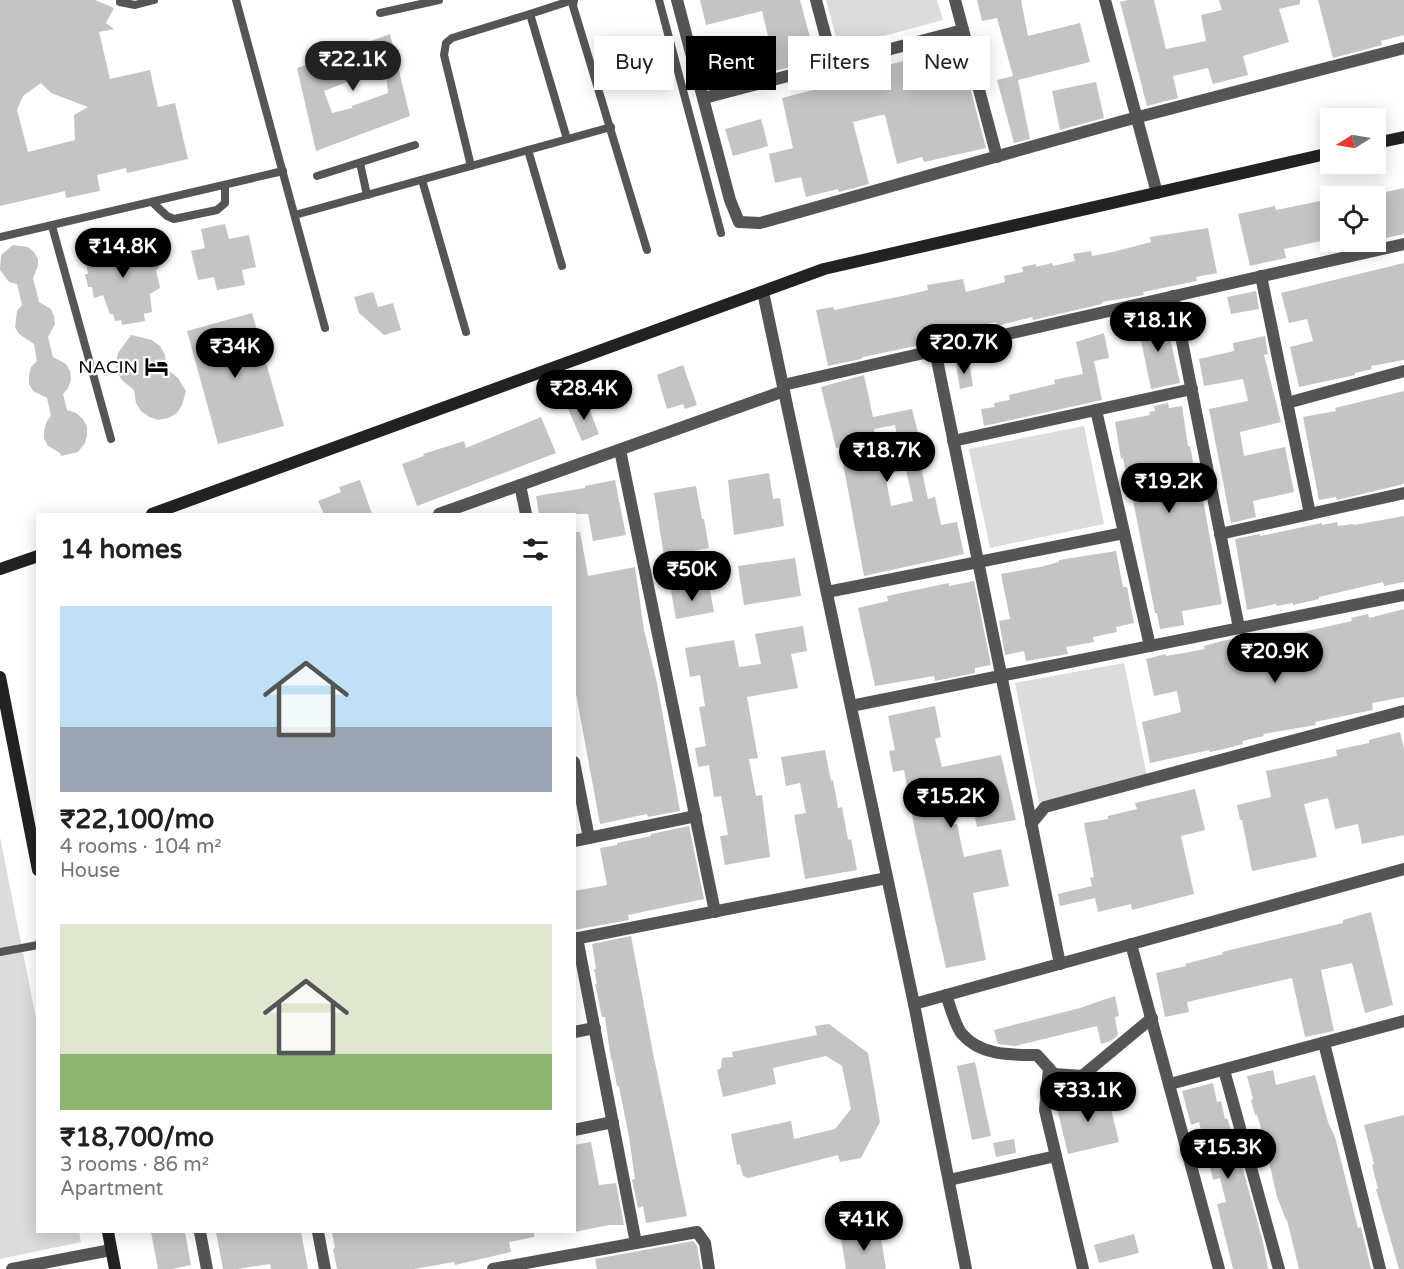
<!DOCTYPE html>
<html lang="en">
<head>
<meta charset="utf-8">
<style>
	:root { --surface:#fff; --page:#f6f6f6; --text:#202124; --muted:#757577; --accent:#000 }
	body { margin:0; font-family:"Varela Round",sans-serif; background:var(--page); color:var(--text); height:100vh; display:flex; flex-direction:column; font-size:22px; white-space:nowrap }
	* { box-sizing:border-box; margin:0 }
	p { font-size:20px; color:var(--muted) }
	.icon { flex:none; width:33px; height:33px; fill:none; stroke:currentColor; stroke-width:2; stroke-linecap:round; stroke-linejoin:round }
	.map { position:relative; flex:1; overflow:hidden }
	.panel { position:absolute; left:36px; top:513px; width:540px; height:720px; display:flex; flex-direction:column; background:var(--surface); border-radius:0px; box-shadow:0 3px 15px #0003 }
	.panel>* { flex:none }
	.banner { position:absolute; left:594px; top:36px; width:570px; height:54px; display:flex; gap:12px }
	.needle { width:39px; rotate:259deg }
	.fabs { position:absolute; left:1320px; top:108px; display:grid; gap:12px }
	.fabs a { display:grid; place-items:center; width:66px; height:66px; border-radius:0px; background:var(--surface); box-shadow:0 3px 15px #0003; font-size:30px }
	.price { position:absolute; translate:-50% -51px; padding:0 14px; border-radius:21px; background:var(--accent); color:#fff; font-size:20px; line-height:39px; filter:drop-shadow(0 2px 3px #0008) }
	.price::after { content:''; position:absolute; left:50%; top:36px; width:18px; height:14px; margin-left:-9px; background:inherit; clip-path:polygon(0 0,100% 0,50% 100%) }
	.price.current { background:#222; color:#fff }
	ul { padding:0; list-style:none }
	li { display:grid; align-content:center; gap:12px; height:318px; padding:0 24px }
	li span { display:grid; place-items:center; height:186px; border-radius:0px; color:#555 }
	li>.icon { margin-inline-start:auto }
	span .icon { width:108px; height:108px; fill:#fffc; stroke-width:1 }
	li b { font-size:26px }
	h2 { display:flex; justify-content:space-between; align-items:center; height:72px; padding:0 24px; font-size:26px }
	.tag { padding:0 21px; border-radius:0px; background:var(--surface); box-shadow:0 3px 15px #0003; font-size:21px; line-height:54px }
	.tag.current { background:var(--accent); color:#fff }
	.map>svg:first-child { display:block }
	.green { fill:#dcdcdc }
	.building { fill:#c4c4c4; fill-rule:evenodd }
	.lines { fill:none; stroke-linecap:round; stroke-linejoin:round }
	.lane { stroke:#555; stroke-width:8 }
	.street { stroke:#555; stroke-width:12 }
	.secondary { stroke:#222; stroke-width:12 }
	.labels { text-anchor:middle; stroke-width:5; stroke-linejoin:round; paint-order:stroke }
	.poi-label { font-size:18px; fill:#000; stroke:#fff; text-anchor:end }
</style>
</head>
<body>
<div class="map">
<svg width="1404" height="1269" viewBox="0 0 1404 1269">
	<rect width="100%" height="100%" fill="#fff"/>
	<!-- green -->
	<g class="green">
		<polygon points="826,0 937,0 943,20 839,48"/>
		<polygon points="1084,426 1104,524 990,548 969,449"/>
		<polygon points="1124,663 1147,776 1040,808 1015,683"/>
		<polygon points="0,837 37,1023 38,1232 79,1232 81,1242 0,1259"/>
	</g>
	<!-- building -->
	<g class="building">
		<path d="M 0,0 L 95,0 L 114,8 L 106,23 L 114,29 L 99,32 L 110,79 L 150,70 L 158,107 L 175,103 L 188,159 L 127,173 L 126,168 L 97,175 L 100,191 L 66,198 L 65,191 L 0,206 ZM 41,83 L 51,93 L 88,107 L 74,115 L 75,140 L 28,152 L 17,110 L 23,96 Z"/>
		<polygon points="700,0 800,0 816,60 749,78 741,47 769,40 762,11 706,25"/>
		<polygon points="977,0 1021,0 1028,36 1080,23 1090,62 1018,80 1030,139 1014,143 997,80 1013,76 997,18 982,21"/>
		<polygon points="1128,0 1154,0 1166,49 1206,41 1201,15 1222,10 1219,0 1300,0 1300,4 1279,9 1289,42 1243,56 1248,75 1213,84 1208,68 1173,76 1178,98 1147,106 1120,2"/>
		<polygon points="1318,0 1404,0 1404,35 1381,41 1382,45 1333,58"/>
		<path d="M 390,34 L 410,116 L 316,151 L 297,68 ZM 385,67 L 388,93 L 352,106 L 352,108 L 332,113 L 324,91 Z"/>
		<polygon points="960,49 986,148 924,162 922,157 897,164 885,115 881,115 853,122 869,184 839,192 838,189 806,197 801,177 775,183 769,154 793,148 782,98 813,90 811,84 928,55 928,57"/>
		<polygon points="1096,82 1104,118 1060,130 1052,91"/>
		<polygon points="761,119 768,146 733,156 725,129"/>
		<polygon points="1404,188 1404,234 1376,240 1376,194"/>
		<polygon points="1330,199 1330,239 1284,249 1286,258 1250,266 1238,214 1275,206 1276,210"/>
		<polygon points="225,224 229,239 249,235 256,267 242,270 245,285 217,290 214,277 198,280 191,251 205,248 201,229"/>
		<polygon points="1208,228 1217,273 1196,277 1197,281 1143,292 1144,295 1102,302 1102,304 1033,320 1032,317 997,326 996,322 953,332 954,338 863,357 861,359 828,366 816,310 833,307 834,310 907,295 928,290 927,285 963,279 966,292 1005,282 1004,276 1023,272 1022,267 1036,264 1036,267 1052,263 1053,266 1075,261 1073,254 1091,251 1092,256 1113,252 1151,242 1150,237"/>
		<polygon points="125,239 126,244 134,243 135,247 147,245 156,259 159,268 156,270 160,288 150,294 152,312 144,314 145,321 122,325 121,320 115,321 113,314 110,314 103,295 94,298 92,287 88,287 85,274 88,274 86,263 90,252 90,246"/>
		<polygon points="13,245 28,247 34,252 38,259 38,266 33,278 39,302 51,309 54,316 55,324 48,337 53,357 66,364 70,371 71,380 68,388 63,394 67,410 76,413 83,419 87,427 87,435 85,443 78,452 61,456 60,453 48,446 44,438 44,430 47,421 51,416 47,398 33,391 29,384 29,375 31,367 37,361 34,344 19,334 15,327 17,311 22,305 17,284 9,282 0,270 1,255"/>
		<polygon points="1404,263 1404,360 1371,366 1372,369 1355,373 1355,375 1299,387 1290,347 1313,341 1307,319 1289,323 1281,293"/>
		<polygon points="1256,291 1259,309 1231,314 1227,297"/>
		<polygon points="373,292 378,307 393,303 401,330 384,335 359,313 354,297"/>
		<polygon points="252,313 284,426 218,444 187,331"/>
		<polygon points="1151,318 1152,323 1166,320 1180,383 1151,389 1137,321"/>
		<polygon points="1104,333 1109,358 1094,361 1102,400 984,426 981,409 995,407 994,403 1010,400 1009,395 1055,384 1054,380 1083,374 1076,342"/>
		<polygon points="131,335 152,340 160,346 165,355 167,369 178,378 186,391 182,405 177,413 168,418 158,420 149,417 141,411 136,403 134,390 123,381 117,373 116,363 118,353"/>
		<polygon points="1265,336 1268,354 1264,355 1281,422 1240,432 1244,456 1285,447 1294,492 1253,501 1256,517 1231,523 1209,409 1248,401 1243,379 1204,386 1199,359 1234,351 1233,343"/>
		<polygon points="969,362 973,386 960,389 956,364"/>
		<polygon points="683,365 697,405 685,409 683,404 667,409 657,375"/>
		<path d="M 864,375 L 873,417 L 912,409 L 919,437 L 922,436 L 928,466 L 921,467 L 928,499 L 935,497 L 941,525 L 957,522 L 964,554 L 864,576 L 840,447 L 836,448 L 821,387 ZM 895,425 L 902,459 L 881,463 L 874,429 ZM 906,470 L 913,501 L 891,506 L 885,474 Z"/>
		<polygon points="1404,391 1404,484 1337,500 1336,497 1319,500 1303,417 1336,411 1335,408"/>
		<polygon points="586,401 599,434 582,441 568,409"/>
		<polygon points="1168,403 1169,408 1182,406 1188,446 1190,446 1195,472 1198,472 1222,604 1182,611 1184,625 1160,629 1157,613 1155,613 1131,490 1129,490 1123,458 1121,459 1115,422 1150,415 1149,412 1155,411 1154,406"/>
		<polygon points="541,417 556,453 417,506 402,464 424,456 423,454 464,441 466,448"/>
		<polygon points="769,473 773,499 780,498 784,526 734,535 728,480"/>
		<polygon points="360,480 372,514 324,514 318,501 341,492 339,487"/>
		<polygon points="615,480 626,535 593,541 588,514 539,514 536,496 585,488 585,486"/>
		<polygon points="696,486 702,519 704,519 709,548 664,556 654,493"/>
		<polygon points="1404,516 1404,582 1384,586 1383,582 1319,597 1319,599 1293,605 1293,603 1277,606 1276,604 1247,610 1235,539 1260,534 1260,536 1322,523 1322,525 1337,522 1338,526 1353,524 1354,525"/>
		<polygon points="574,532 580,532 588,576 635,567 644,630 657,683 680,811 648,817 647,814 600,824 574,683"/>
		<polygon points="1116,551 1123,587 1127,587 1134,623 1116,627 1117,632 1093,637 1094,642 1066,647 1068,654 1026,661 1024,651 1005,655 999,621 1010,619 1001,574 1040,567 1059,562 1059,560"/>
		<polygon points="795,558 801,596 744,605 738,566"/>
		<polygon points="974,581 991,665 975,668 975,673 935,681 934,676 875,686 858,608 888,601 887,596 949,583 949,586"/>
		<polygon points="709,585 714,612 676,619 671,591"/>
		<polygon points="1404,609 1404,697 1372,703 1373,710 1315,722 1316,725 1263,734 1264,736 1242,741 1243,744 1224,749 1210,752 1209,750 1150,763 1142,722 1181,712 1177,691 1154,696 1146,659 1166,654 1166,656 1184,653 1205,649 1204,646 1222,641 1258,634 1259,640 1276,638 1352,621 1351,618 1368,614 1369,618"/>
		<polygon points="803,626 807,651 791,654 798,688 747,697 758,758 749,759 756,796 762,795 770,857 725,865 720,836 728,835 721,796 714,797 709,765 698,767 695,748 706,746 699,707 705,706 700,675 690,677 685,648 734,640 739,667 761,664 755,634"/>
		<polygon points="935,706 941,737 935,739 942,767 1001,755 1016,820 977,827 971,797 945,802 950,825 957,824 964,857 1001,849 1009,886 973,893 986,960 946,968 915,831 904,770 893,772 889,751 895,750 888,716"/>
		<polygon points="1400,732 1404,749 1404,835 1362,844 1358,824 1335,829 1328,798 1304,804 1317,857 1252,871 1242,820 1240,820 1237,805 1271,797 1266,771 1337,756 1336,750 1369,743 1369,740"/>
		<polygon points="825,750 831,781 833,780 838,808 842,807 848,840 851,839 857,870 805,879 794,815 806,813 800,783 786,786 781,757"/>
		<polygon points="1195,789 1205,830 1181,836 1194,894 1132,910 1131,904 1098,912 1095,898 1060,906 1058,894 1092,886 1090,878 1094,877 1084,823 1108,819 1108,816 1137,809 1135,803"/>
		<polygon points="689,826 704,899 628,915 629,920 574,930 574,891 607,885 600,848 617,845 617,843 651,836 651,834"/>
		<polygon points="1371,912 1393,1005 1365,1013 1352,963 1321,970 1334,1031 1305,1037 1292,978 1187,1002 1189,1012 1165,1017 1156,973 1186,966 1185,964 1223,954 1222,952 1343,923 1343,920"/>
		<polygon points="631,936 653,1053 687,1216 646,1223 643,1206 638,1208 632,1180 635,1179 629,1137 619,1086 617,1086 612,1060 611,1060 605,1017 602,1017 595,984 597,984 594,969 596,969 592,944"/>
		<polygon points="1115,996 1119,1016 1115,1017 1118,1035 1111,1041 1101,1044 1097,1026 1015,1046 998,1044 994,1030 1080,1008"/>
		<polygon points="829,1024 868,1053 880,1122 861,1158 840,1162 838,1155 748,1178 743,1176 740,1164 737,1165 731,1134 791,1121 794,1139 835,1129 851,1109 842,1066 826,1056 773,1068 776,1084 723,1097 717,1070 721,1068 722,1058 733,1057 732,1052 817,1035 815,1026"/>
		<polygon points="975,1062 991,1136 972,1140 957,1066"/>
		<polygon points="1273,1070 1276,1085 1315,1075 1328,1122 1335,1137 1358,1228 1361,1227 1371,1269 1299,1269 1287,1220 1286,1220 1277,1197 1262,1131 1257,1115 1255,1115 1251,1100 1253,1099 1247,1076"/>
		<polygon points="1213,1083 1217,1102 1221,1101 1225,1119 1227,1118 1236,1144 1263,1242 1268,1269 1233,1269 1217,1204 1226,1202 1220,1178 1213,1180 1210,1166 1213,1165 1206,1137 1203,1138 1199,1122 1191,1125 1182,1091"/>
		<polygon points="1107,1092 1119,1142 1068,1154 1056,1104"/>
		<polygon points="1404,1115 1404,1269 1399,1269 1376,1189 1378,1189 1372,1165 1374,1164 1364,1125"/>
		<polygon points="1014,1139 1016,1153 996,1157 993,1143"/>
		<polygon points="591,1142 599,1185 616,1183 624,1225 609,1225 574,1232 574,1145"/>
		<polygon points="151,1232 185,1232 191,1265 172,1269 158,1269"/>
		<polygon points="216,1232 301,1232 308,1269 271,1269 270,1264 237,1269 223,1269"/>
		<polygon points="332,1232 534,1232 534,1237 509,1242 511,1252 455,1265 454,1262 414,1269 337,1269 333,1249 335,1248"/>
		<polygon points="880,1232 886,1269 846,1269 841,1239"/>
		<polygon points="1134,1234 1139,1253 1099,1263 1094,1245"/>
		<polygon points="693,1241 697,1246 701,1269 597,1269 595,1259"/>
	</g>
	<g class="lines">
		<!-- lane -->
		<g class="lane">
			<polyline points="236,0 325,328"/>
			<polyline points="574,0 573,6 647,250"/>
			<polyline points="659,0 721,233"/>
			<polyline points="120,2 135,5 154,0"/>
			<polyline points="380,13 439,0"/>
			<polyline points="530,14 573,0"/>
			<polyline points="528,150 562,266"/>
			<polyline points="360,163 367,195"/>
			<polyline points="471,166 444,55 446,43 452,38 530,14 567,139"/>
			<polyline points="317,176 415,145"/>
			<polyline points="422,180 466,332"/>
			<polyline points="152,202 167,216 174,219 217,210 225,203 225,185"/>
			<polyline points="295,215 611,127"/>
			<polyline points="52,226 111,439"/>
			<polyline points="0,237 283,171"/>
			<polyline points="0,952 38,945"/>
		</g>
		<!-- street -->
		<g class="street">
			<polyline points="677,0 730,200 739,222 760,223 1123,121 1404,48"/>
			<polyline points="816,0 833,64"/>
			<polyline points="955,0 997,157"/>
			<polyline points="1105,0 1157,193"/>
			<polyline points="704,98 963,30"/>
			<polyline points="1261,276 1310,514"/>
			<polyline points="763,292 914,1004 966,1269"/>
			<polyline points="1173,296 1239,628"/>
			<polyline points="935,350 1060,964"/>
			<polyline points="783,385 1404,244"/>
			<polyline points="1287,403 1404,371"/>
			<polyline points="1096,410 1150,646"/>
			<polyline points="953,441 1192,389"/>
			<polyline points="620,450 715,912"/>
			<polyline points="520,485 526,514"/>
			<polyline points="439,514 784,391"/>
			<polyline points="1220,534 1404,493"/>
			<polyline points="827,592 1124,533"/>
			<polyline points="851,706 1404,595"/>
			<polyline points="574,762 589,838"/>
			<polyline points="1031,824 1045,807 1404,711"/>
			<polyline points="574,841 696,816"/>
			<polyline points="577,938 636,1243"/>
			<polyline points="574,939 887,878"/>
			<polyline points="1131,944 1219,1269"/>
			<path d="M 946,995 C 950,1005 955,1026 962,1034 C 981,1056 1011,1055 1037,1055 L 1054,1074 L 1082,1076 L 1152,1018"/>
			<polyline points="914,1004 1404,869"/>
			<polyline points="574,1032 595,1028"/>
			<polyline points="1324,1043 1380,1269"/>
			<polyline points="1049,1068 1045,1110 1083,1269"/>
			<polyline points="1224,1070 1279,1269"/>
			<polyline points="1170,1084 1404,1021"/>
			<polyline points="574,1130 613,1122"/>
			<polyline points="949,1180 1056,1156"/>
			<polyline points="200,1232 207,1269"/>
			<polyline points="318,1232 325,1269"/>
			<polyline points="12,1269 111,1250"/>
			<polyline points="493,1269 697,1232 705,1243 709,1269"/>
		</g>
		<!-- secondary -->
		<g class="secondary">
			<polyline points="1376,143 1404,137"/>
			<polyline points="152,514 824,269 1330,153"/>
			<polyline points="0,569 38,556"/>
			<polyline points="0,677 38,870"/>
			<polyline points="108,1232 115,1269"/>
		</g>
	</g>
	<!-- icons -->
	<defs>
		<symbol id="hotel-bare" viewBox="-9 -9 18 18"><path d="M-6-4.5h1.5V1H6V5H4.5V3h-9V5H-6ZM-4 0a1.8 1.8 0 1 1 3.6 0ZM.5 0V-2.5h3Q6-2.5 6 0Z" fill="#000" stroke="#fff" stroke-width="2.5" paint-order="stroke"/></symbol>
	</defs>
	<g fill-rule="evenodd">
		<use href="#hotel-bare" x="140" y="350" width="33" height="33"/>
	</g>
	<g class="labels">
		<!-- poi labels -->
		<g class="poi-label">
			<text x="138" y="373">NACIN</text>
		</g>
	</g>
</svg>
<div class="fabs">
<a><svg class="needle" viewBox="-14 -14 28 28"><path d="M0-13l5 13h-10z" fill="#e53935"/><path d="M0 13l5-13h-10z" fill="#757577"/></svg></a>
<a><svg class="icon" aria-label="locate" viewBox="0 0 24 24"><circle cx="12" cy="12" r="6"/><path d="M12 2v4M12 18v4M2 12h4M18 12h4"/></svg></a>
</div>
<b class="price current" style="left:353px;top:92px">₹22.1K</b>
<b class="price" style="left:123px;top:279px">₹14.8K</b>
<b class="price" style="left:1158px;top:353px">₹18.1K</b>
<b class="price" style="left:964px;top:375px">₹20.7K</b>
<b class="price" style="left:235px;top:379px">₹34K</b>
<b class="price" style="left:584px;top:421px">₹28.4K</b>
<b class="price" style="left:887px;top:483px">₹18.7K</b>
<b class="price" style="left:1169px;top:514px">₹19.2K</b>
<b class="price" style="left:692px;top:602px">₹50K</b>
<b class="price" style="left:1275px;top:684px">₹20.9K</b>
<b class="price" style="left:951px;top:829px">₹15.2K</b>
<b class="price" style="left:1088px;top:1123px">₹33.1K</b>
<b class="price" style="left:1228px;top:1180px">₹15.3K</b>
<b class="price" style="left:864px;top:1252px">₹41K</b>
<div class="banner">
<a class="tag">Buy</a>
<a class="tag current">Rent</a>
<a class="tag">Filters</a>
<a class="tag">New</a>
</div>
<section class="panel">
<h2>14 homes<svg class="icon" aria-label="filters" viewBox="0 0 24 24"><path d="M4 7h16M4 17h16"/><circle cx="9" cy="7" r="2"/><circle cx="15" cy="17" r="2"/></svg></h2>
<ul>
<li><span style="background:linear-gradient(#bfe0f5 65%,#9aa5b1 0)"><svg class="icon" aria-label="home" viewBox="0 0 24 24"><path d="M3 11l9-7 9 7M6 9v11h12V9"/></svg></span><div><b>₹22,100/mo</b><p>4 rooms · 104 m²</p><p>House</p></div></li>
<li><span style="background:linear-gradient(#dfe7d0 70%,#8fb573 0)"><svg class="icon" aria-label="home" viewBox="0 0 24 24"><path d="M3 11l9-7 9 7M6 9v11h12V9"/></svg></span><div><b>₹18,700/mo</b><p>3 rooms · 86 m²</p><p>Apartment</p></div></li>
</ul>
</section>
</div>
</body>
</html>
